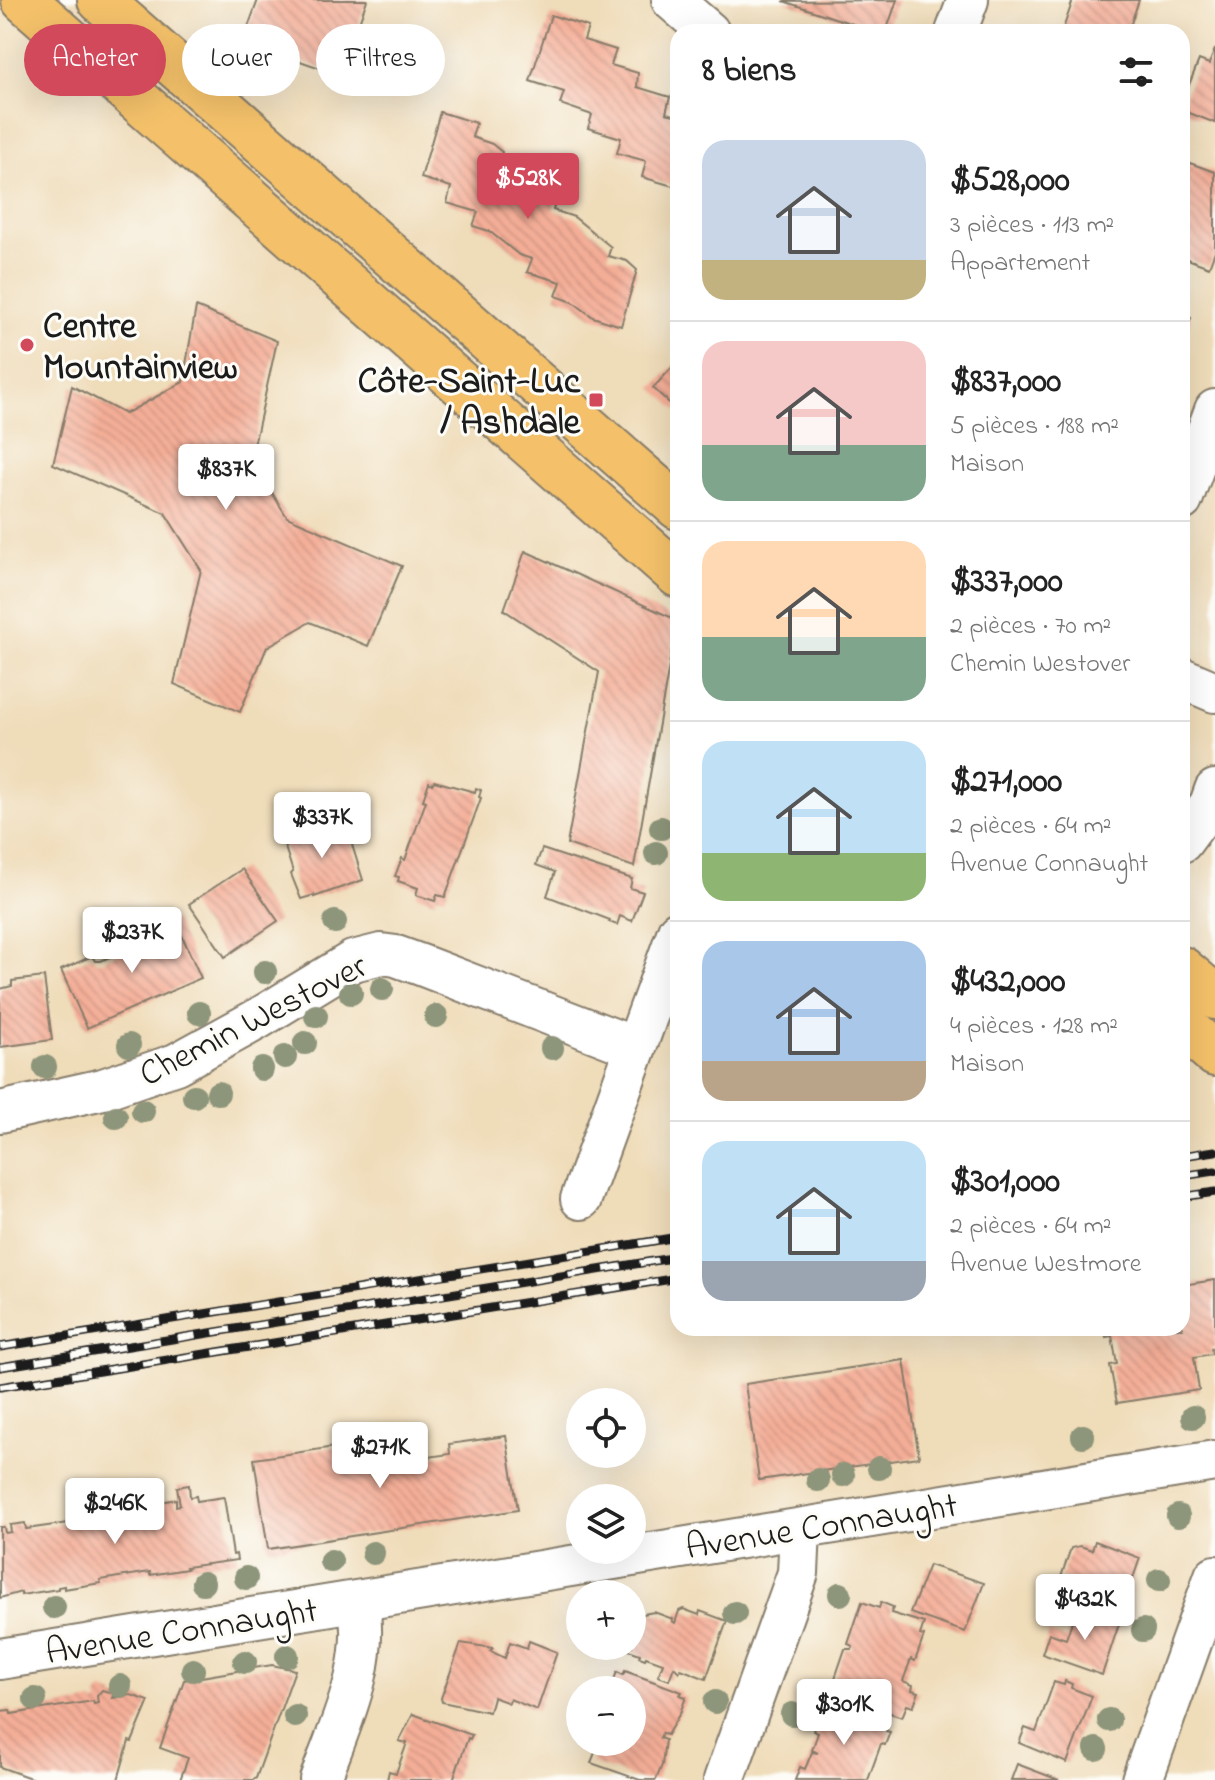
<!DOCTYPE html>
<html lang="fr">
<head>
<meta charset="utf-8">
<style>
	:root { --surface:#fff; --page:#f6f6f6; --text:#222; --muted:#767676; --line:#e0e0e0; --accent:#d1495b }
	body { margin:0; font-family:"Indie Flower",sans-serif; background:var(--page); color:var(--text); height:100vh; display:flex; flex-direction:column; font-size:30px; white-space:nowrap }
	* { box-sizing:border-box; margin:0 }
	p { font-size:26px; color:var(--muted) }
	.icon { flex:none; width:44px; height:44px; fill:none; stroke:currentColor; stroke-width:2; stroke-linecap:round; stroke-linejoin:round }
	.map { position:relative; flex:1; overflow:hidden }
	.drawer { position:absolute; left:670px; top:24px; width:520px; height:1312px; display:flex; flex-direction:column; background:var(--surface); border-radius:24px; box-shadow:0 8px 32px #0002 }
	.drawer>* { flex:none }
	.banner { position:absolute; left:24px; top:24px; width:526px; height:72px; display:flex; gap:16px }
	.fabs { position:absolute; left:566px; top:1388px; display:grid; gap:16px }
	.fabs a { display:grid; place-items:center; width:80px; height:80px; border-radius:50%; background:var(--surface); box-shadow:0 8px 32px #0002; font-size:40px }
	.price { position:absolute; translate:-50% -68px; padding:0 18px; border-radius:8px; background:#fff; color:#222; font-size:26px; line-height:52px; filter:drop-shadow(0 2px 4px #0008) }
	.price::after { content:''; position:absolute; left:50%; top:48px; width:24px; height:18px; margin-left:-12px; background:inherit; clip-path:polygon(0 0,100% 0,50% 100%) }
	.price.on { background:var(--accent); color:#fff }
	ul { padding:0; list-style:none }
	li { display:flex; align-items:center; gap:24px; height:200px; padding:0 32px }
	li+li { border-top:2px solid var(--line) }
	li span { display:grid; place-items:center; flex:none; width:224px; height:160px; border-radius:24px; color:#555 }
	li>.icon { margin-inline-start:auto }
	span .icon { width:96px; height:96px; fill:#fffc; stroke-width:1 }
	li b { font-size:34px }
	h2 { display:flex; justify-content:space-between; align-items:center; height:96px; padding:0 32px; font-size:34px }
	.pill { padding:0 28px; border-radius:36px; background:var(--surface); box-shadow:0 8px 32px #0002; font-size:28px; line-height:72px }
	.pill.on { background:var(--accent); color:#fff }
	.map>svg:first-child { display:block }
	.building { fill:url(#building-back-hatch) }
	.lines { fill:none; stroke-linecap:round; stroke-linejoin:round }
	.minor-casing { stroke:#867c6a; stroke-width:44 }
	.major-casing { stroke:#867c6a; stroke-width:48 }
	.minor { stroke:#fff; stroke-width:40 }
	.major { stroke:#f4c16a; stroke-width:44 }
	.rail-casing { stroke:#1c1c1c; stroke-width:9 }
	.rail { stroke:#fdfcf7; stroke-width:6; stroke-dasharray:18; stroke-linecap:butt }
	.tree { fill:#8d957a }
	.poi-dot { fill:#d1495b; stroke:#fdfcf7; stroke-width:3 }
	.labels { text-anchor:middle; stroke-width:6; stroke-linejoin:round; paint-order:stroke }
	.poi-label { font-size:36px; font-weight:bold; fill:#1c1c1c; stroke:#fdfcf7; text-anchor:start }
	.street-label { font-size:36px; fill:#1c1c1c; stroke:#fdfcf7 }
</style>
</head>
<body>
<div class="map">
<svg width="1215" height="1780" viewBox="0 0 1215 1780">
	<defs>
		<pattern id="building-back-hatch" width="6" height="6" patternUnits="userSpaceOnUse" patternTransform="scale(2)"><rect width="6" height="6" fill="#f4ae97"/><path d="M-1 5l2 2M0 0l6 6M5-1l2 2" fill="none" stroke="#d19582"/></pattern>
	</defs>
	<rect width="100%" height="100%" fill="#fdfcf7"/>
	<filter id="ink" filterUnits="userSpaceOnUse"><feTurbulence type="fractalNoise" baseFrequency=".0125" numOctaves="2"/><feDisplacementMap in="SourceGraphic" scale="16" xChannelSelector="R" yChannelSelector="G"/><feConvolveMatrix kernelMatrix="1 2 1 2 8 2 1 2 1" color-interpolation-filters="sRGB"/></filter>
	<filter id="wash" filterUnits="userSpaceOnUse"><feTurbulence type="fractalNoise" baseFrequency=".006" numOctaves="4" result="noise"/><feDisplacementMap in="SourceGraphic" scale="32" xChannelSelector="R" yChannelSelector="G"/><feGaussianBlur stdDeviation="1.8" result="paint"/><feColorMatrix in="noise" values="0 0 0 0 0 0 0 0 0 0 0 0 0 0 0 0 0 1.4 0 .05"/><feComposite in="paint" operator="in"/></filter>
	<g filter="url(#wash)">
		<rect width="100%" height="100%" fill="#efdcb9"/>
		<g id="blocks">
			<!-- building -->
			<g class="building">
				<polygon points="258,0 367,0 340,75 243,41"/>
				<polygon points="897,0 886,32 877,32 783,1"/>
				<polygon points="1073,0 1139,0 1128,32 1062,32"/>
				<polygon points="551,15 588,27 584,40 616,50 611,65 638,73 637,87 670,97 666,113 678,116 676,187 642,177 646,161 617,153 621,138 588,128 592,115 560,104 564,92 530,81"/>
				<polygon points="1215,49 1215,123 1182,110 1182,102 1199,60 1209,64"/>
				<polygon points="440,112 476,123 472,137 492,144 502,152 499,162 531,172 527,186 547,191 556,199 553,210 574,217 611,247 608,256 627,261 637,270 621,326 593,317 573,302 556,296 561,282 527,272 532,259 519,255 489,231 473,226 478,212 447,203 451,187 421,178"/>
				<polygon points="1187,162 1215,172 1215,251 1209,267 1182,257 1182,176"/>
				<polygon points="196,307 277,341 251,459 287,517 402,566 368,646 310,622 267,647 240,712 174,684 201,570 165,513 53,464 72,386 125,414 183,382"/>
				<polygon points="1182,315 1191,318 1182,344"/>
				<polygon points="678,361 678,411 653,388"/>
				<polygon points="525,551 677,620 634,867 567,844 599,672 504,610"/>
				<polygon points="434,781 475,792 476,788 481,790 479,797 481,798 445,897 437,895 435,901 416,895 418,888 398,881 399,877 395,876 402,858 405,860 426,801 423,800 429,782 432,784"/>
				<polygon points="344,819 363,880 314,897 314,895 301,899 291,874 293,872 282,838"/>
				<polygon points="542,849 632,879 630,888 643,892 632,921 620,916 617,925 609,922 610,920 547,896 555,872 536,865"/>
				<polygon points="242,869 278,921 225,957 189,904"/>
				<polygon points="175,920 201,978 87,1028 61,970 92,956 95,961 101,961 140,943 146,939 144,934"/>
				<polygon points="44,977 52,1040 0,1047 0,989 12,986 12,981"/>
				<polygon points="1215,1280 1215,1347 1211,1348 1212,1354 1194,1357 1199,1390 1117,1403 1110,1365 1117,1364 1112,1336 1106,1337 1104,1328 1182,1328 1182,1285"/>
				<polygon points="904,1360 919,1457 759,1480 745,1384"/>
				<polygon points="506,1436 518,1510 268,1549 254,1459 375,1441 378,1464 450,1454 449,1444"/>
				<polygon points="189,1485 190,1497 196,1496 197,1501 224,1497 233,1555 236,1554 237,1560 186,1567 187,1569 150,1575 150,1572 100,1580 101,1583 64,1589 64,1586 58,1587 58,1589 21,1595 21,1592 0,1598 0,1527 4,1527 5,1533 11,1532 10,1525 25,1523 26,1529 76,1522 75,1515 89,1512 90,1519 97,1518 96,1511 110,1509 111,1515 162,1507 161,1502 176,1499 176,1506 180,1505 177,1487"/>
				<polygon points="1095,1541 1140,1558 1125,1601 1061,1577 1071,1548 1080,1546 1092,1550"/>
				<polygon points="929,1565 984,1583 965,1632 910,1613"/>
				<polygon points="862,1602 879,1608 881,1602 893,1607 891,1613 924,1623 920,1635 924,1636 915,1661 911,1659 903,1681 913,1685 912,1690 919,1692 913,1707 907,1705 902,1717 837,1695 837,1692 831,1690 845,1649 852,1649 853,1646 848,1644"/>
				<polygon points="1077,1607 1120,1621 1102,1675 1042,1654 1049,1633 1066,1639"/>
				<polygon points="683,1609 699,1615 700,1611 727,1621 706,1679 681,1669 679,1672 674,1667 669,1680 658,1676 663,1663 646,1657 645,1659 639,1657 640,1654 618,1646 632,1646 632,1616 654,1612 673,1619 672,1621 675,1623 679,1611"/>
				<polygon points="529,1641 557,1652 537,1710 510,1699 509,1703 493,1697 489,1712 442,1702 441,1698 461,1643 493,1648 490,1651 505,1658 510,1642 527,1648"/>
				<polygon points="272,1665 295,1670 256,1778 253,1780 180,1780 188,1758 160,1748 184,1680"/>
				<polygon points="625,1671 682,1692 680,1695 686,1697 680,1713 667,1735 662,1733 660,1738 665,1740 662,1765 656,1780 640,1780 591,1763 599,1742 632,1742 632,1690 618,1690 620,1684 613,1682 617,1672 623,1675"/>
				<polygon points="1065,1681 1072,1684 1071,1688 1092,1696 1067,1763 1019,1743 1025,1728 1036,1732 1054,1682 1064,1685"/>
				<polygon points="102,1690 115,1694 113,1698 131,1695 149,1701 132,1742 129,1741 118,1780 36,1780 0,1767 0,1711 10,1710 11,1714 93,1701 94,1704 98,1703 97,1696"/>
				<polygon points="823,1703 887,1726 886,1731 890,1732 885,1745 881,1744 868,1780 795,1780 800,1767 805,1769 812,1752 818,1753 812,1750 818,1733 813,1731"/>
				<polygon points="413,1714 472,1735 470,1739 468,1738 453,1780 387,1780 389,1771 396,1773 407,1743 399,1741"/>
				<polygon points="1017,1764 1059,1780 1011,1780"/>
			</g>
		</g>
	</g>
	<g filter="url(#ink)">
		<use href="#blocks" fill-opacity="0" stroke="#867c6a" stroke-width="2"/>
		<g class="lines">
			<defs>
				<g id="minor">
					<polyline points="672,0 709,32"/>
					<polyline points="956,32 968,0"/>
					<polyline points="1182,500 1215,410"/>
					<polyline points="1182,678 1215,692"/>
					<polyline points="1182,842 1210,804 1215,790"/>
					<polyline points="0,1112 103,1089 176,1064 256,1020 353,961 381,954 396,956 421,965 634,1047"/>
					<polyline points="581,1199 678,931"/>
					<polyline points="0,1659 1215,1461"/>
					<path d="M 320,1780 C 341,1722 371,1663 358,1601"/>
					<polyline points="724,1780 798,1573 800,1529"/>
					<polyline points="1142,1780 1215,1576"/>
				</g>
				<g id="major">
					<polyline points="24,0 678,575"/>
					<polyline points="100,0 678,507"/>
					<polyline points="1182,969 1215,997"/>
					<polyline points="1182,1025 1215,1054"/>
				</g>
			</defs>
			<!-- minor casing -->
			<use href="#minor" class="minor-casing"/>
			<!-- major casing -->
			<use href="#major" class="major-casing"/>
			<!-- minor -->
			<use href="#minor" class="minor"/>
			<!-- major -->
			<use href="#major" class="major"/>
			<defs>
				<g id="rail">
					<polyline points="1182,1156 1215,1151"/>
					<polyline points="1182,1176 1215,1171"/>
					<polyline points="1182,1197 1215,1192"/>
					<polyline points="0,1347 678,1237"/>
					<polyline points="0,1367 678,1257"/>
					<polyline points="0,1387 678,1278"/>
				</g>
			</defs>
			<!-- rail casing -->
			<use href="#rail" class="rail-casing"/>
			<!-- rail -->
			<use href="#rail" class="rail"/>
		</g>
		<!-- trees -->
		<g class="tree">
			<circle cx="661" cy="828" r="12"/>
			<circle cx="656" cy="853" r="12"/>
			<circle cx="335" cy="922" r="12"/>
			<circle cx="265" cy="972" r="12"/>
			<circle cx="382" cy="989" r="12"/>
			<circle cx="351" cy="993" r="12"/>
			<circle cx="199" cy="1013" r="12"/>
			<circle cx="316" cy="1016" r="12"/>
			<circle cx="436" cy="1016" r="12"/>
			<circle cx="305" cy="1043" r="12"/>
			<circle cx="129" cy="1045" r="12"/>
			<circle cx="552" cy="1048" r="12"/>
			<circle cx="285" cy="1057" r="12"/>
			<circle cx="45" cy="1067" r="12"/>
			<circle cx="262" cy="1069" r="12"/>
			<circle cx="218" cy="1093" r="12"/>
			<circle cx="194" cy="1096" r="12"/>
			<circle cx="143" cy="1111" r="12"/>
			<circle cx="116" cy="1117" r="12"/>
			<circle cx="1193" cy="1417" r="12"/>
			<circle cx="1083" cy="1436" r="12"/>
			<circle cx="879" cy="1468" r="12"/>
			<circle cx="843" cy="1475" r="12"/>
			<circle cx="818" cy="1480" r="12"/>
			<circle cx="1178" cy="1516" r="12"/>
			<circle cx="373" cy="1553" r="12"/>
			<circle cx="331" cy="1561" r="12"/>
			<circle cx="246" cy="1578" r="12"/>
			<circle cx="1159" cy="1580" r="12"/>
			<circle cx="203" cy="1583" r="12"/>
			<circle cx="840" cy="1594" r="12"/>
			<circle cx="54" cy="1607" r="12"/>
			<circle cx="735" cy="1613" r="12"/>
			<circle cx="1143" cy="1630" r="12"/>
			<circle cx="287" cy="1656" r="12"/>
			<circle cx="245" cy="1662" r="12"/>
			<circle cx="193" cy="1670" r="12"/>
			<circle cx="120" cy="1686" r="12"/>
			<circle cx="35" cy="1699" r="12"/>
			<circle cx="715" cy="1702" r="12"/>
			<circle cx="792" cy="1714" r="12"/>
			<circle cx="295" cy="1716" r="12"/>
			<circle cx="1109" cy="1720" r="12"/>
			<circle cx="1096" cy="1749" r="12"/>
		</g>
	</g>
	<!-- markers -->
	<g class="poi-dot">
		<circle cx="27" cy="345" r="8"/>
		<rect x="588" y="392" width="16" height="16" rx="4"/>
	</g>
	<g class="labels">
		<!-- poi labels -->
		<g class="poi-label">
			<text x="43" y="337">Centre<tspan x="43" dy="41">Mountainview</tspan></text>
			<text x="580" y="392" text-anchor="end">Côte-Saint-Luc<tspan x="580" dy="41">/ Ashdale</tspan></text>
		</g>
		<!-- street labels -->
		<g class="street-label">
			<text transform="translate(252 1018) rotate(-27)" y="13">Chemin Westover</text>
			<text transform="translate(821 1524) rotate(-9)" y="13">Avenue Connaught</text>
			<text transform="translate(181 1629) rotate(-9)" y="13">Avenue Connaught</text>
		</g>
	</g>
</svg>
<div class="fabs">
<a><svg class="icon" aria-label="locate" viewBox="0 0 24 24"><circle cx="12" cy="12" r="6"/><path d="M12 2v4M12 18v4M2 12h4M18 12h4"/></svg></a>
<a><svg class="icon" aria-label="layers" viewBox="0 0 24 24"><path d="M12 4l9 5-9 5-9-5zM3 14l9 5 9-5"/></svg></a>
<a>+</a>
<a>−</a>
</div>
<b class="price on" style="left:528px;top:221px">$528K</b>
<b class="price" style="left:226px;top:512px">$837K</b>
<b class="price" style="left:322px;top:860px">$337K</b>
<b class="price" style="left:132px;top:975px">$237K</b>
<b class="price" style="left:380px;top:1490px">$271K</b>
<b class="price" style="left:115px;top:1546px">$246K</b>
<b class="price" style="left:1085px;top:1642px">$432K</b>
<b class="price" style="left:844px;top:1747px">$301K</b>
<div class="banner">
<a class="pill on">Acheter</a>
<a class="pill">Louer</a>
<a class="pill">Filtres</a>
</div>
<section class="drawer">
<h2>8 biens<svg class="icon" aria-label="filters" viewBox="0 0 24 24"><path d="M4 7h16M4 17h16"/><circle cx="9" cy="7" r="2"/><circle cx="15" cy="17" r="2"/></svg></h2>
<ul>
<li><span style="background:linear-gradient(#c9d6e8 75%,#c2b280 0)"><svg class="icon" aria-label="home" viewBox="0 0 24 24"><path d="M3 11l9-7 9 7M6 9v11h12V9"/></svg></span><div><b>$528,000</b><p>3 pièces · 113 m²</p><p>Appartement</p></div></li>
<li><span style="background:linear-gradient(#f6c9c9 65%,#7fa58c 0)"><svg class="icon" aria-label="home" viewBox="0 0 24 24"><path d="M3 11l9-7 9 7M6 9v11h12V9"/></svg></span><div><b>$837,000</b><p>5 pièces · 188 m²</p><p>Maison</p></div></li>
<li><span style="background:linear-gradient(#ffd9b3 60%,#7fa58c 0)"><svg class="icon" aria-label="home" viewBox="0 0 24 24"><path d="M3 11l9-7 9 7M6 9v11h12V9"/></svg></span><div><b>$337,000</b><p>2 pièces · 70 m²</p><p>Chemin Westover</p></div></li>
<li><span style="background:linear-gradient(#bfe0f5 70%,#8fb573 0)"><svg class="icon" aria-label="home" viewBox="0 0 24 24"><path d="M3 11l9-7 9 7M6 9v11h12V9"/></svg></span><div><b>$271,000</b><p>2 pièces · 64 m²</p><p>Avenue Connaught</p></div></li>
<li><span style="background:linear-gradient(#a9c7e8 75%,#b9a48a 0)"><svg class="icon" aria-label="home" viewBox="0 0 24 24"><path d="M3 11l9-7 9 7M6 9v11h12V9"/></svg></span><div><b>$432,000</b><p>4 pièces · 128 m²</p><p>Maison</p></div></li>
<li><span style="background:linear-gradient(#bfe0f5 75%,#9aa5b1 0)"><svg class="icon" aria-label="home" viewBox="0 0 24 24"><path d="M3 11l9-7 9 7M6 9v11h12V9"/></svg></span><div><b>$301,000</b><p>2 pièces · 64 m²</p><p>Avenue Westmore</p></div></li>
</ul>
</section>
</div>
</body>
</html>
